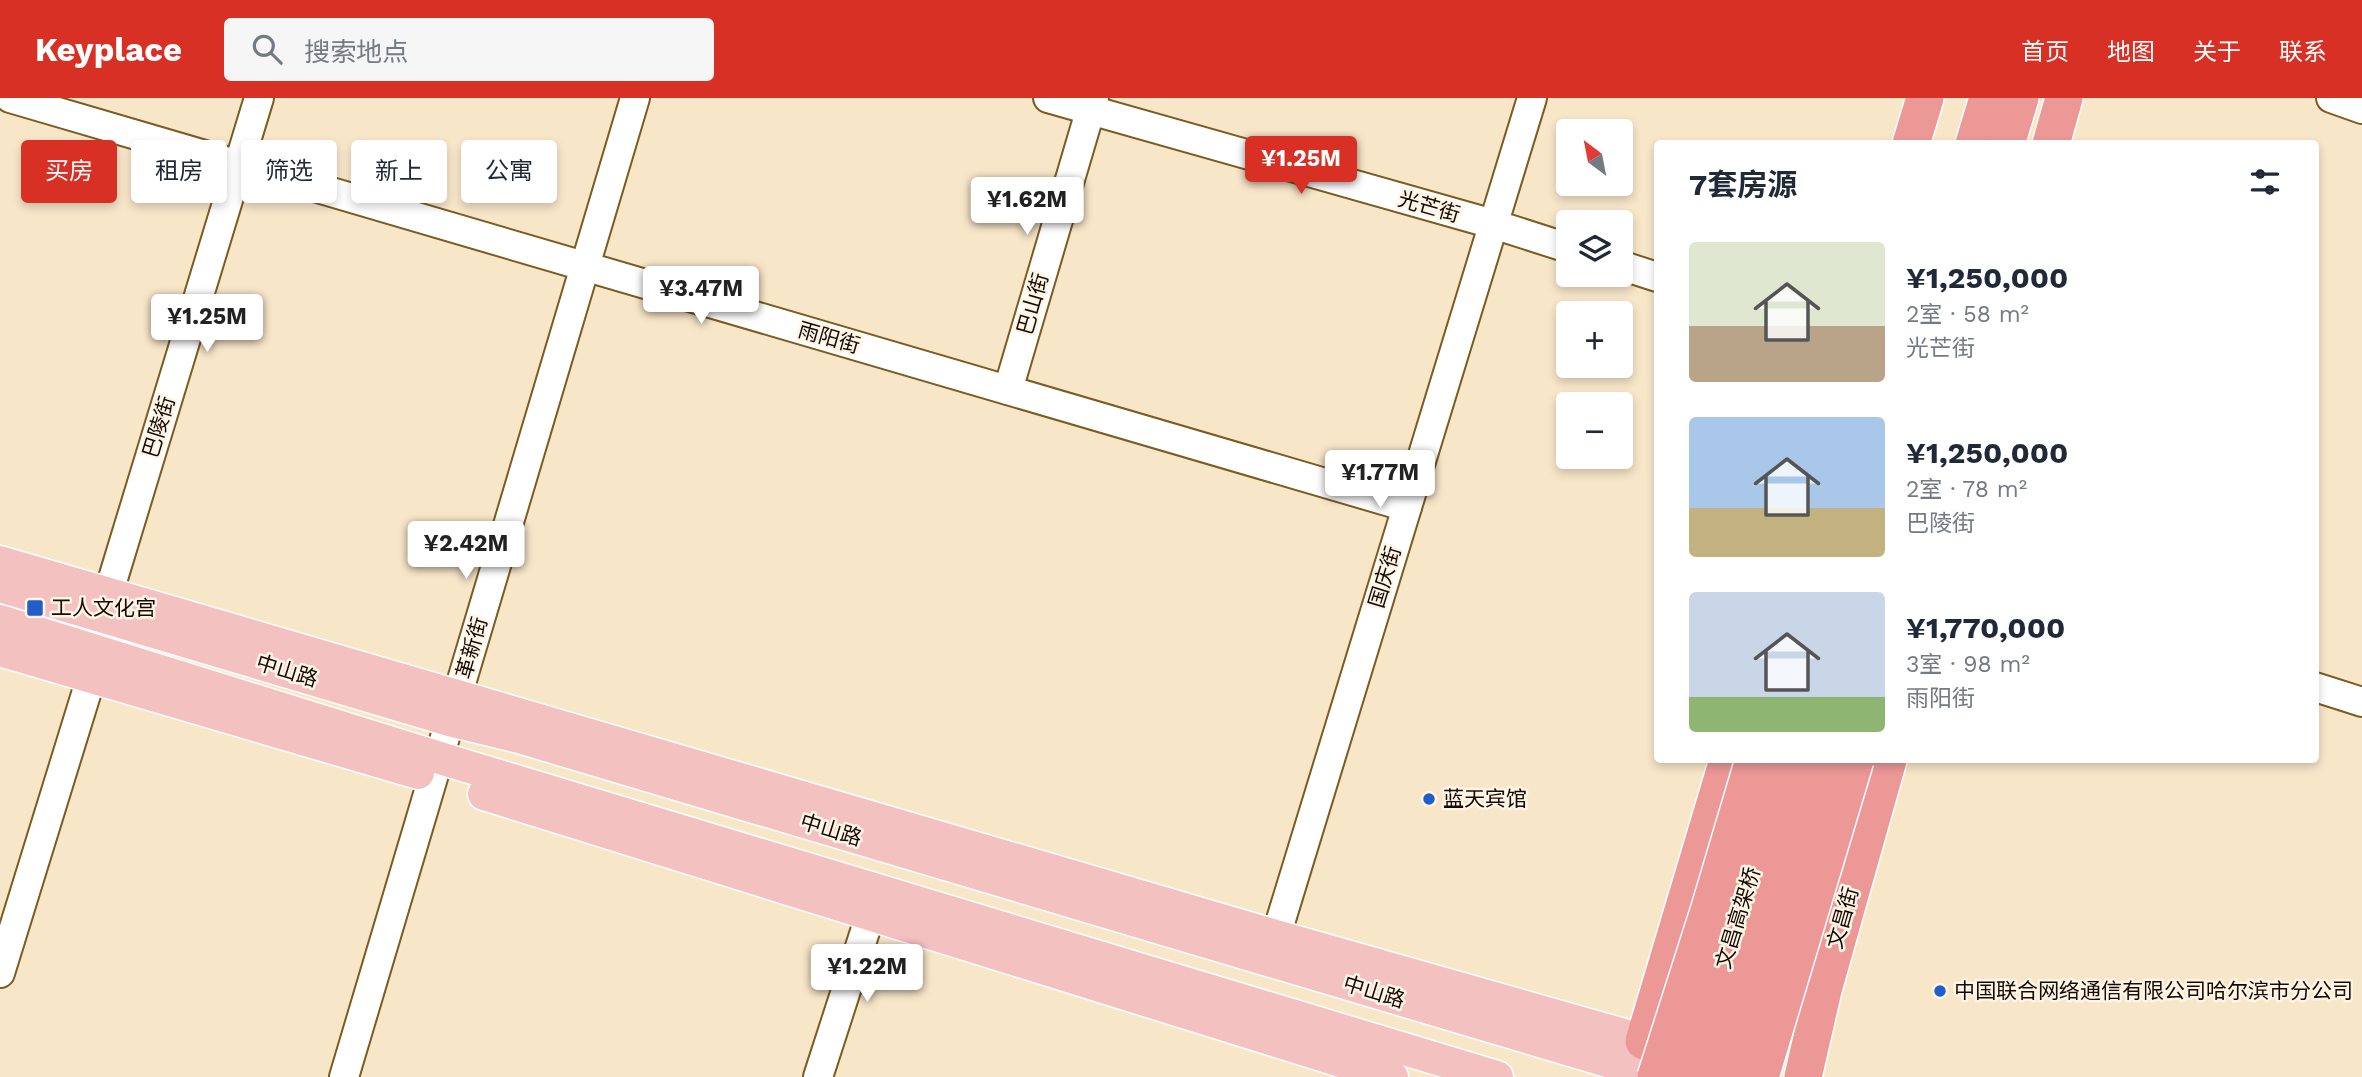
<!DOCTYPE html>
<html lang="zh">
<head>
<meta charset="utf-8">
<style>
	:root { --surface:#fff; --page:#f6f6f7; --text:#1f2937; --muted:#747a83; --accent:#d93025 }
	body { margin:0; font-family:"Work Sans","Noto Sans SC",sans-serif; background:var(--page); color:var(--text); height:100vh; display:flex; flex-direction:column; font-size:26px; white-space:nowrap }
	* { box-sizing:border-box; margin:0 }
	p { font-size:23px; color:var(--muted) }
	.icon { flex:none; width:38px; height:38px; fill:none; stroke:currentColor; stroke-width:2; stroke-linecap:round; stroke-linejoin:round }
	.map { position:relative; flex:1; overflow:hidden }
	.drawer { position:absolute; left:1654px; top:42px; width:665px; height:623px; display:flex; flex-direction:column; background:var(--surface); border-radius:7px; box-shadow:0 4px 10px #0003 }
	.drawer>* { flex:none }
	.hud { position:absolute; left:21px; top:42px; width:665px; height:63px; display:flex; gap:14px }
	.needle { width:46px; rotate:328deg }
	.buttons { position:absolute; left:1556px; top:21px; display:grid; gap:14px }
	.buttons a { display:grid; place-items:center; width:77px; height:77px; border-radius:7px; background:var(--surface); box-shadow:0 4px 10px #0003; font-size:35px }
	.price { position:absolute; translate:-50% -60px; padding:0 16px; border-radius:7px; background:#fff; color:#222; font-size:23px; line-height:46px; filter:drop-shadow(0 2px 4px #0008) }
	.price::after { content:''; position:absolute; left:50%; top:42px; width:21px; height:16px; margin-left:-10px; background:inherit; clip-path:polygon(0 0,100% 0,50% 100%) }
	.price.selected { background:var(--accent); color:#fff }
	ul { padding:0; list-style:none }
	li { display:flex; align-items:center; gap:21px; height:175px; padding:0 35px }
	li span { display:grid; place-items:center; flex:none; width:196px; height:140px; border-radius:7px; color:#555 }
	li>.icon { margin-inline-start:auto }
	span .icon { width:84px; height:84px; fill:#fffc; stroke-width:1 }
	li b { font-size:30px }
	h2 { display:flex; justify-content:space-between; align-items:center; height:84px; padding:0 35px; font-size:30px }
	.tag { padding:0 24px; border-radius:7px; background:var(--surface); box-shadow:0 4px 10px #0003; font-size:24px; line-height:63px }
	.tag.selected { background:var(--accent); color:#fff }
	header { display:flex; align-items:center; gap:42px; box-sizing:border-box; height:98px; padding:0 35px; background:var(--accent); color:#fff }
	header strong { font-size:33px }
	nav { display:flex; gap:38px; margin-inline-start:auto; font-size:24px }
	.search { width:490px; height:63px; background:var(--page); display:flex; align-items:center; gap:18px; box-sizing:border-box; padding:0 24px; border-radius:7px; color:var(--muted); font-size:26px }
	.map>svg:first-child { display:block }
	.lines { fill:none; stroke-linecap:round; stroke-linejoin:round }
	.secondary-casing { stroke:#7b5c20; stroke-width:32 }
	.primary-casing { stroke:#fff; stroke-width:35 }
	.highway-casing { stroke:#fff; stroke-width:40 }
	.secondary { stroke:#fff; stroke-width:28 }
	.primary { stroke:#f4c1c1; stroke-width:32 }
	.highway { stroke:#ec9897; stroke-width:37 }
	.highway-bridge-casing { stroke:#fff; stroke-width:40; stroke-linecap:butt }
	.highway-bridge { stroke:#ec9897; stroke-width:37 }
	.poi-dot { fill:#215eca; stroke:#fef5e6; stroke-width:2.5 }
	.labels { text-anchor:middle; stroke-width:5; stroke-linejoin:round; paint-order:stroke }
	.street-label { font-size:21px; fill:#150900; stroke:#fef5e6 }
	.poi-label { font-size:21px; fill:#150900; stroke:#fef5e6; text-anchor:start }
</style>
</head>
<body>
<header>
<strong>Keyplace</strong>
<div class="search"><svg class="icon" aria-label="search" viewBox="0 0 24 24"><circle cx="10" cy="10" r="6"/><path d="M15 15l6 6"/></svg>搜索地点</div>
<nav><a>首页</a><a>地图</a><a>关于</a><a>联系</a></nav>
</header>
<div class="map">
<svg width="2362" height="979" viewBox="0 0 2362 979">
	<rect width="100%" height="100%" fill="#f8e6c9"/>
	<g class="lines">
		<defs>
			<g id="secondary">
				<polyline points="10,0 1407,409"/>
				<polyline points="1048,0 1493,126 1568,150"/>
				<polyline points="2331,0 2362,11"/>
				<polyline points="1620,167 1657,179"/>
				<polyline points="1008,292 1094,0"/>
				<polyline points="108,497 259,0"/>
				<polyline points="2315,589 2362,604"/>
				<polyline points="1276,838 1532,0"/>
				<polyline points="0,875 91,580"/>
				<polyline points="344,979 635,0"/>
				<polyline points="818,979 870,818"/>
			</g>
			<g id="primary">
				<polyline points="0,464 1276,838 1666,949"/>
				<polyline points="0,488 449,622 519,639 1661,979"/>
				<polyline points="0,523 456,665 1497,979"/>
				<polyline points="0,552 418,675"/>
				<polyline points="484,696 1392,979"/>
			</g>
			<g id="highway">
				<polyline points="1911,46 1925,0"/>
				<polyline points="1974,46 1988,0"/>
				<polyline points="2006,46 2020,0"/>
				<polyline points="2051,46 2064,0"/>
				<polyline points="1644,943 1728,662"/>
				<polyline points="1803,979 1823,892 1888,662"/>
			</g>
		</defs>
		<!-- secondary casing -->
		<use href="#secondary" class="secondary-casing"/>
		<!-- primary casing -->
		<use href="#primary" class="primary-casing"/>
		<!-- highway casing -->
		<use href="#highway" class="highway-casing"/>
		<!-- secondary -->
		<use href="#secondary" class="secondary"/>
		<!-- primary -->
		<use href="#primary" class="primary"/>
		<!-- highway -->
		<use href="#highway" class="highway"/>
		<defs>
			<g id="highway-bridge">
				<polyline points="1656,979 1710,810 1754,662"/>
				<polyline points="1690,979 1787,662"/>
				<polyline points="1726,979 1821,662"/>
				<polyline points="1760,979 1855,662"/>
			</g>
		</defs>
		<!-- highway-bridge casing -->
		<use href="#highway-bridge" class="highway-bridge-casing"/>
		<!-- highway-bridge -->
		<use href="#highway-bridge" class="highway-bridge"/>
	</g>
	<!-- markers -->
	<g class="poi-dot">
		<rect x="26" y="501" width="18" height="18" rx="3.5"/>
		<circle cx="1429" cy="701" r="7"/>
		<circle cx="1940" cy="893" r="7"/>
	</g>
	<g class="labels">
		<!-- street labels -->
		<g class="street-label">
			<text transform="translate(1429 109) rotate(16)" y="7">光芒街</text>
			<text transform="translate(1033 206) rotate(-74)" y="7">巴山街</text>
			<text transform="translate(829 240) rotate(16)" y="7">雨阳街</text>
			<text transform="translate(159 329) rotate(-73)" y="7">巴陵街</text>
			<text transform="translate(1385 479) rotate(-73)" y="7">国庆街</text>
			<text transform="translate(472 550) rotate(-74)" y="7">革新街</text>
			<text transform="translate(287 573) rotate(17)" y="7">中山路</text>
			<text transform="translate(831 732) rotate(17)" y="7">中山路</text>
			<text transform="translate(1738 820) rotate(-73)" y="7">文昌高架桥</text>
			<text transform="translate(1843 820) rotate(-74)" y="7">文昌街</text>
			<text transform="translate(1374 894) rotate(17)" y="7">中山路</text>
		</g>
		<!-- poi labels -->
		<g class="poi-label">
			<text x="51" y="517">工人文化宫</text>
			<text x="1443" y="708">蓝天宾馆</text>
			<text x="1954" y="900">中国联合网络通信有限公司哈尔滨市分公司</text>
		</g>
	</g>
</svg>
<div class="buttons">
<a><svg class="needle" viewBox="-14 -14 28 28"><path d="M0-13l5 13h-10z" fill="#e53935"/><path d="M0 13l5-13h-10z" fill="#747a83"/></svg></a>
<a><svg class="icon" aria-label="layers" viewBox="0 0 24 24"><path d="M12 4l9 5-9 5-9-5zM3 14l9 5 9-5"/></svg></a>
<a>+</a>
<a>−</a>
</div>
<b class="price selected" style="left:1301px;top:98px">¥1.25M</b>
<b class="price" style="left:1027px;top:139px">¥1.62M</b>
<b class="price" style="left:701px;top:228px">¥3.47M</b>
<b class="price" style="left:207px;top:256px">¥1.25M</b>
<b class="price" style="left:1380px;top:412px">¥1.77M</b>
<b class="price" style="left:466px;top:483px">¥2.42M</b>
<b class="price" style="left:867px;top:906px">¥1.22M</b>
<div class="hud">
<a class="tag selected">买房</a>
<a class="tag">租房</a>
<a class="tag">筛选</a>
<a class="tag">新上</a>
<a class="tag">公寓</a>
</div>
<section class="drawer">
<h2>7套房源<svg class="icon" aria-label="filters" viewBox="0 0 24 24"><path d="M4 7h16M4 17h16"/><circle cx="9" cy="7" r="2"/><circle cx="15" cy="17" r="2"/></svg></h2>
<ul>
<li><span style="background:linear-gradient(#dfe7d0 60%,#b9a48a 0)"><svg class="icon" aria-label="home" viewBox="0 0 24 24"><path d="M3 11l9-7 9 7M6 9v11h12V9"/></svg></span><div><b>¥1,250,000</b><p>2室 · 58 m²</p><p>光芒街</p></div></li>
<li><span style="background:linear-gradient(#a9c7e8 65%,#c2b280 0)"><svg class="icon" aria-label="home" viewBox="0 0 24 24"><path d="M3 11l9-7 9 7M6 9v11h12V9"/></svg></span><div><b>¥1,250,000</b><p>2室 · 78 m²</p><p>巴陵街</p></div></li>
<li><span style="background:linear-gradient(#c9d6e8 75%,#8fb573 0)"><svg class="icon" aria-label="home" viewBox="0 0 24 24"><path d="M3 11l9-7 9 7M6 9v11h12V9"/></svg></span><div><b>¥1,770,000</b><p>3室 · 98 m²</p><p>雨阳街</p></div></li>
</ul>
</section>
</div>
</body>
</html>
